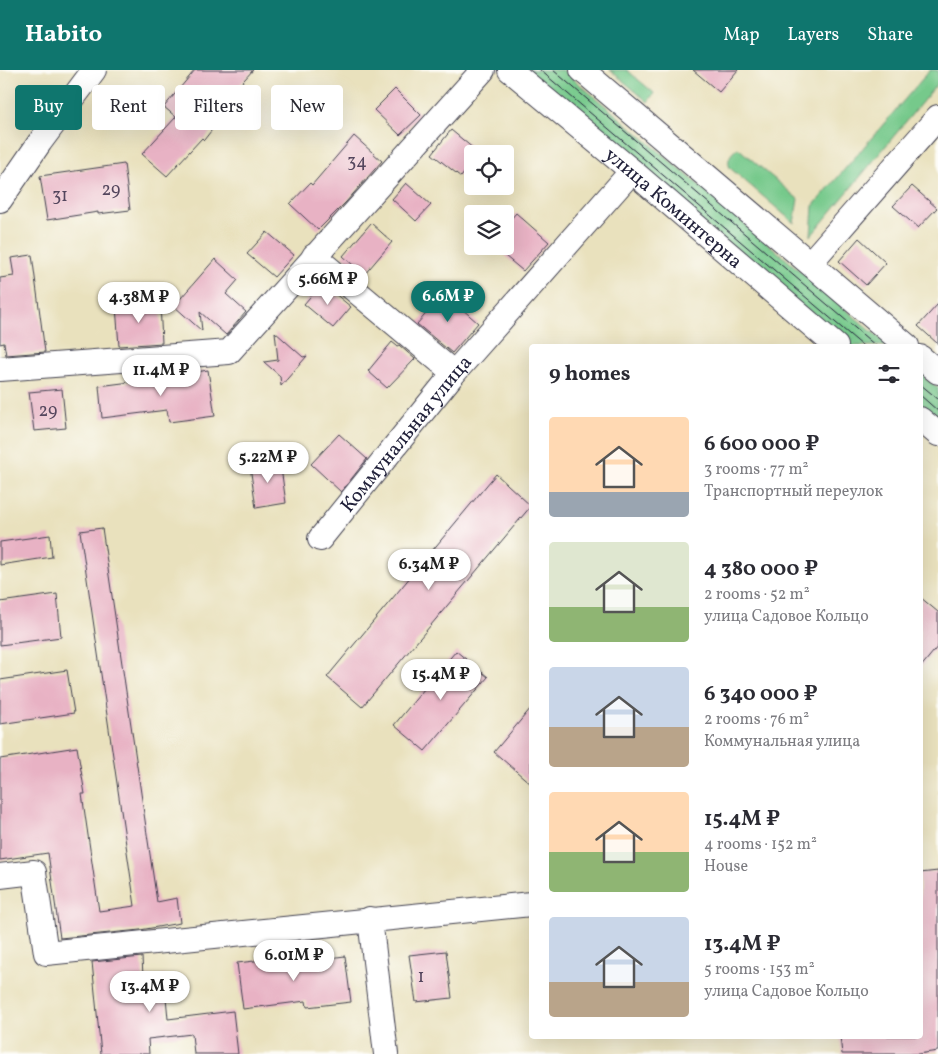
<!DOCTYPE html>
<html lang="en">
<head>
<meta charset="utf-8">
<style>
	:root { --surface:#fff; --page:#f2f2f3; --text:#2b2b33; --muted:#7c7c81; --accent:#0f766e }
	body { margin:0; font-family:Vollkorn,serif; background:var(--page); color:var(--text); height:100vh; display:flex; flex-direction:column; font-size:19px; white-space:nowrap }
	* { box-sizing:border-box; margin:0 }
	p { font-size:16px; color:var(--muted) }
	.icon { flex:none; width:28px; height:28px; fill:none; stroke:currentColor; stroke-width:2; stroke-linecap:round; stroke-linejoin:round }
	.map { position:relative; flex:1; overflow:hidden }
	.sheet { position:absolute; left:529px; top:274px; width:394px; height:695px; display:flex; flex-direction:column; background:var(--surface); border-radius:5px; box-shadow:0 5px 20px #0002 }
	.sheet>* { flex:none }
	.guide { position:absolute; left:15px; top:15px; width:439px; height:45px; display:flex; gap:10px }
	.fabs { position:absolute; left:464px; top:75px; display:grid; gap:10px }
	.fabs a { display:grid; place-items:center; width:50px; height:50px; border-radius:5px; background:var(--surface); box-shadow:0 5px 20px #0002; font-size:25px }
	.price { position:absolute; translate:-50% -42px; padding:0 11px; border-radius:18px; background:#fff; color:#222; font-size:16px; line-height:32px; filter:drop-shadow(0 1px 2px #0008) }
	.price::after { content:''; position:absolute; left:50%; top:30px; width:15px; height:11px; margin-left:-8px; background:inherit; clip-path:polygon(0 0,100% 0,50% 100%) }
	.price.on { background:var(--accent); color:#fff }
	ul { padding:0; list-style:none }
	li { display:flex; align-items:center; gap:15px; height:125px; padding:0 20px }
	li span { display:grid; place-items:center; flex:none; width:140px; height:100px; border-radius:5px; color:#555 }
	li>.icon { margin-inline-start:auto }
	span .icon { width:60px; height:60px; fill:#fffc; stroke-width:1 }
	li b { font-size:21px }
	h2 { display:flex; justify-content:space-between; align-items:center; height:60px; padding:0 20px; font-size:21px }
	.tag { padding:0 18px; border-radius:5px; background:var(--surface); box-shadow:0 5px 20px #0002; font-size:18px; line-height:45px }
	.tag.on { background:var(--accent); color:#fff }
	header { display:flex; align-items:center; gap:30px; box-sizing:border-box; height:70px; padding:0 25px; background:var(--accent); color:#fff }
	header strong { font-size:24px }
	nav { display:flex; gap:28px; margin-inline-start:auto; font-size:18px }
	.map>svg:first-child { display:block }
	.green { fill:#76c98b; stroke:#4c7663 }
	.building { fill:#e8b2c4 }
	.lines { fill:none; stroke-linecap:round; stroke-linejoin:round }
	.minor-casing { stroke:#403f4e; stroke-width:26 }
	.minor { stroke:#fff; stroke-width:24 }
	.tram { stroke:#22223b; stroke-width:1 }
	.labels { text-anchor:middle; stroke-width:4; stroke-linejoin:round; paint-order:stroke }
	.number-label { font-size:18px; fill:#54465d }
	.street-label { font-size:20px; fill:#22223b; stroke:#fdfcf7 }
</style>
</head>
<body>
<header>
<strong>Habito</strong>
<nav><a>Map</a><a>Layers</a><a>Share</a></nav>
</header>
<div class="map">
<svg width="938" height="984" viewBox="0 0 938 984">
	<rect width="100%" height="100%" fill="#fdfcf7"/>
	<filter id="ink" filterUnits="userSpaceOnUse"><feTurbulence type="fractalNoise" baseFrequency=".02" numOctaves="2"/><feDisplacementMap in="SourceGraphic" scale="10" xChannelSelector="R" yChannelSelector="G"/><feConvolveMatrix kernelMatrix="1 2 1 2 8 2 1 2 1" color-interpolation-filters="sRGB"/></filter>
	<filter id="wash" filterUnits="userSpaceOnUse"><feTurbulence type="fractalNoise" baseFrequency=".0096" numOctaves="4" result="noise"/><feDisplacementMap in="SourceGraphic" scale="20" xChannelSelector="R" yChannelSelector="G"/><feGaussianBlur stdDeviation="1.12" result="paint"/><feColorMatrix in="noise" values="0 0 0 0 0 0 0 0 0 0 0 0 0 0 0 0 0 1.4 0 .05"/><feComposite in="paint" operator="in"/></filter>
	<g filter="url(#wash)">
		<rect width="100%" height="100%" fill="#e9e1bd"/>
		<!-- green -->
		<g class="green">
			<polygon points="520,0 563,0 889,276 849,276"/>
			<polygon points="610,0 627,0 654,23 648,32"/>
			<polygon points="930,0 938,0 938,13 811,166 813,136"/>
			<path d="M 738,78 L 798,129 L 794,153 L 730,98 C 726,89 731,83 738,78 Z"/>
			<polygon points="920,303 938,318 938,352 920,336"/>
		</g>
		<g id="blocks">
			<!-- building -->
			<g class="building">
				<polygon points="195,0 253,0 227,29 232,34 204,70 202,68 167,106 142,84 176,47 164,37"/>
				<polygon points="693,0 738,0 719,22"/>
				<polygon points="395,19 421,45 400,65 374,40"/>
				<polygon points="451,60 480,84 472,84 472,93 461,107 432,84"/>
				<polygon points="354,66 382,91 346,132 318,160 290,134 310,113 312,115"/>
				<polygon points="124,94 130,140 98,144 98,142 47,150 40,106"/>
				<polygon points="406,113 431,135 416,151 392,129"/>
				<polygon points="912,116 937,138 918,158 893,136"/>
				<polygon points="516,143 549,172 523,201 505,186 505,156"/>
				<polygon points="371,153 392,172 364,205 343,186"/>
				<polygon points="267,162 294,185 274,207 247,184"/>
				<polygon points="859,168 886,193 866,215 839,191"/>
				<polygon points="32,185 45,282 6,285 4,273 0,274 0,208 14,206 11,188"/>
				<polygon points="215,189 238,210 226,224 246,242 226,265 200,242 202,261 174,236"/>
				<polygon points="322,213 351,237 333,258 304,234"/>
				<polygon points="444,223 478,253 452,283 417,254"/>
				<polygon points="160,233 162,273 119,276 116,236"/>
				<polygon points="938,234 938,274 918,256"/>
				<polygon points="275,262 303,287 307,286 281,316 280,306 264,292 278,290"/>
				<polygon points="392,272 397,276 399,275 415,289 387,318 368,301"/>
				<polygon points="208,300 215,346 169,352 167,340 102,348 99,316 162,308"/>
				<polygon points="62,319 66,358 34,361 29,322"/>
				<polygon points="339,364 367,389 341,422 311,394"/>
				<polygon points="280,391 286,433 256,438 250,396"/>
				<polygon points="496,404 531,436 362,637 327,607"/>
				<polygon points="102,458 157,832 177,828 180,853 140,860 60,868 48,783 0,790 0,689 77,677 85,724 82,724 99,841 135,836 80,461"/>
				<polygon points="50,465 52,487 0,495 0,472"/>
				<polygon points="57,524 61,567 0,575 0,532"/>
				<polygon points="920,527 938,542 938,576 920,598"/>
				<polygon points="456,581 488,607 425,681 394,655"/>
				<polygon points="67,600 74,643 0,654 0,610"/>
				<polygon points="531,638 531,714 494,682"/>
				<polygon points="938,801 938,981 918,984 842,984 840,966 920,966 920,803"/>
				<polygon points="446,881 452,928 416,932 409,885"/>
				<polygon points="345,886 351,932 307,937 306,931 243,939 237,893 281,888 282,894"/>
				<polygon points="142,887 143,907 164,905 168,949 233,941 238,984 194,984 192,964 148,969 149,984 101,984 92,892"/>
			</g>
		</g>
	</g>
	<g filter="url(#ink)">
		<use href="#blocks" fill-opacity="0" stroke="#403f4e" stroke-width="1"/>
		<g class="lines">
			<defs>
				<g id="minor">
					<path id="s1" d="M 510,0 L 632,101 L 836,276"/>
					<polyline points="582,0 907,276"/>
					<polyline points="0,130 40,72 94,0"/>
					<polyline points="314,186 454,303"/>
					<polyline points="810,193 938,47"/>
					<polyline points="920,287 938,302"/>
					<polyline points="0,299 229,282 483,0"/>
					<polyline points="920,349 938,364"/>
					<path id="s2" d="M 320,469 L 454,303 L 632,101"/>
					<polyline points="0,806 34,802 46,883 531,834"/>
					<polyline points="370,849 386,984"/>
				</g>
			</defs>
			<!-- minor casing -->
			<use href="#minor" class="minor-casing"/>
			<!-- minor -->
			<use href="#minor" class="minor"/>
			<!-- tram -->
			<g class="tram">
				<polyline points="540,0 863,276"/>
				<polyline points="553,0 876,276"/>
				<polyline points="920,314 938,329"/>
				<polyline points="920,325 938,341"/>
			</g>
		</g>
	</g>
	<g class="labels">
		<!-- number labels -->
		<g class="number-label">
			<text x="357" y="97">34</text>
			<text x="111" y="125">29</text>
			<text x="60" y="131">31</text>
			<text x="48" y="346">29</text>
			<text x="421" y="912">1</text>
		</g>
		<!-- street labels -->
		<g class="street-label">
			<text dy="7" stroke="none"><textPath href="#s1" startOffset="214">улица Коминтерна</textPath></text>
			<text dy="7" stroke="none"><textPath href="#s2" startOffset="136">Коммунальная улица</textPath></text>
		</g>
	</g>
</svg>
<div class="fabs">
<a><svg class="icon" aria-label="locate" viewBox="0 0 24 24"><circle cx="12" cy="12" r="6"/><path d="M12 2v4M12 18v4M2 12h4M18 12h4"/></svg></a>
<a><svg class="icon" aria-label="layers" viewBox="0 0 24 24"><path d="M12 4l9 5-9 5-9-5zM3 14l9 5 9-5"/></svg></a>
</div>
<b class="price" style="left:328px;top:236px">5.66M ₽</b>
<b class="price on" style="left:448px;top:253px">6.6M ₽</b>
<b class="price" style="left:139px;top:254px">4.38M ₽</b>
<b class="price" style="left:161px;top:327px">11.4M ₽</b>
<b class="price" style="left:268px;top:414px">5.22M ₽</b>
<b class="price" style="left:429px;top:521px">6.34M ₽</b>
<b class="price" style="left:441px;top:631px">15.4M ₽</b>
<b class="price" style="left:294px;top:912px">6.01M ₽</b>
<b class="price" style="left:150px;top:943px">13.4M ₽</b>
<div class="guide">
<a class="tag on">Buy</a>
<a class="tag">Rent</a>
<a class="tag">Filters</a>
<a class="tag">New</a>
</div>
<section class="sheet">
<h2>9 homes<svg class="icon" aria-label="filters" viewBox="0 0 24 24"><path d="M4 7h16M4 17h16"/><circle cx="9" cy="7" r="2"/><circle cx="15" cy="17" r="2"/></svg></h2>
<ul>
<li><span style="background:linear-gradient(#ffd9b3 75%,#9aa5b1 0)"><svg class="icon" aria-label="home" viewBox="0 0 24 24"><path d="M3 11l9-7 9 7M6 9v11h12V9"/></svg></span><div><b>6 600 000 ₽</b><p>3 rooms · 77 m²</p><p>Транспортный переулок</p></div></li>
<li><span style="background:linear-gradient(#dfe7d0 65%,#8fb573 0)"><svg class="icon" aria-label="home" viewBox="0 0 24 24"><path d="M3 11l9-7 9 7M6 9v11h12V9"/></svg></span><div><b>4 380 000 ₽</b><p>2 rooms · 52 m²</p><p>улица Садовое Кольцо</p></div></li>
<li><span style="background:linear-gradient(#c9d6e8 60%,#b9a48a 0)"><svg class="icon" aria-label="home" viewBox="0 0 24 24"><path d="M3 11l9-7 9 7M6 9v11h12V9"/></svg></span><div><b>6 340 000 ₽</b><p>2 rooms · 76 m²</p><p>Коммунальная улица</p></div></li>
<li><span style="background:linear-gradient(#ffd9b3 60%,#8fb573 0)"><svg class="icon" aria-label="home" viewBox="0 0 24 24"><path d="M3 11l9-7 9 7M6 9v11h12V9"/></svg></span><div><b>15.4M ₽</b><p>4 rooms · 152 m²</p><p>House</p></div></li>
<li><span style="background:linear-gradient(#c9d6e8 65%,#b9a48a 0)"><svg class="icon" aria-label="home" viewBox="0 0 24 24"><path d="M3 11l9-7 9 7M6 9v11h12V9"/></svg></span><div><b>13.4M ₽</b><p>5 rooms · 153 m²</p><p>улица Садовое Кольцо</p></div></li>
</ul>
</section>
</div>
</body>
</html>
